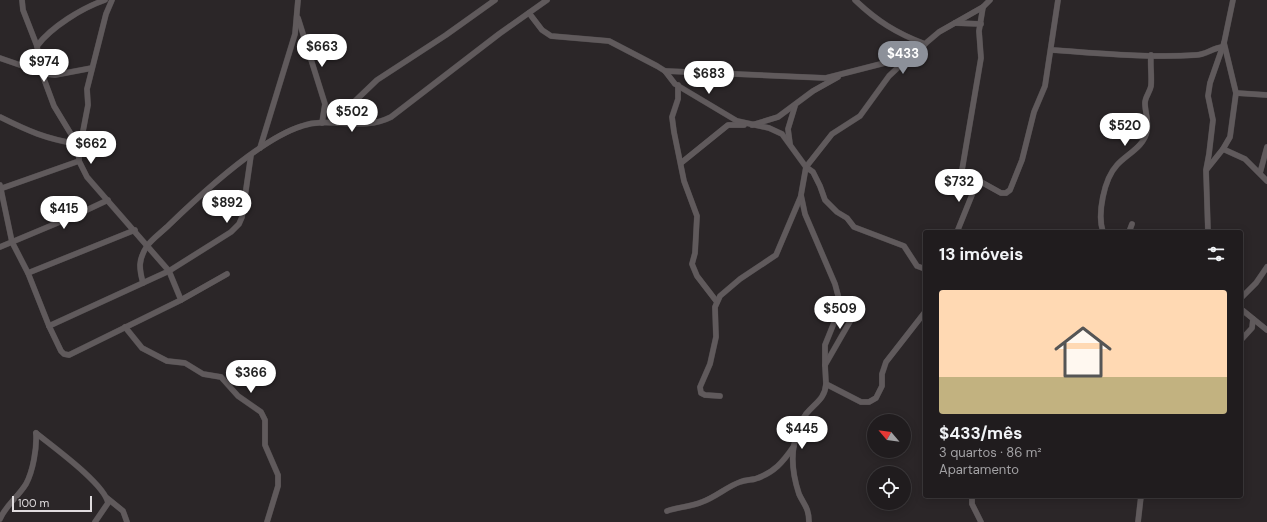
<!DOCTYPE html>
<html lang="pt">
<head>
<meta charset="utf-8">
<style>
	:root { --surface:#201c1e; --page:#2d292b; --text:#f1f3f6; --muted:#a2a1a4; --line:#3d3a3c; --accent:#8c9099 }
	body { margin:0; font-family:"DM Sans",sans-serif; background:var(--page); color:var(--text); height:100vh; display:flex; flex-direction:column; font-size:15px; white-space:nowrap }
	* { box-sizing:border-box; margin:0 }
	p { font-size:13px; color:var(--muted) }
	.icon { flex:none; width:22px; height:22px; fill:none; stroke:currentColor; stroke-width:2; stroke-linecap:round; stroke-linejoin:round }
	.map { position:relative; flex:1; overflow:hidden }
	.panel { position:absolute; left:923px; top:230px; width:320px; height:268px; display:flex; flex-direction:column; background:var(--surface); border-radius:4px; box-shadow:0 2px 10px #0003,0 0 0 1px var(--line) }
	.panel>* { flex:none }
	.needle { width:26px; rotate:299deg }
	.fabs { position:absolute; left:867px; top:414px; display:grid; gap:8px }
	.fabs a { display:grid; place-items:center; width:44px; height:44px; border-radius:50%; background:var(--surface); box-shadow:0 2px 10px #0003,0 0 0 1px var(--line); font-size:20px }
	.scale { position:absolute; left:12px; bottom:10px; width:80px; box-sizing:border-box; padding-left:4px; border:2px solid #e0dcde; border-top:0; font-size:11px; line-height:14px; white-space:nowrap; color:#e0dcde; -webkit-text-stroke:3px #2b2628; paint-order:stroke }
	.price { position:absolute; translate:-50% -34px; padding:0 9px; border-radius:14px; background:#fff; color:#222; font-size:13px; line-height:26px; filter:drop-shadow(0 1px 2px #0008) }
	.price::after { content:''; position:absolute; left:50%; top:24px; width:12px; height:9px; margin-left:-6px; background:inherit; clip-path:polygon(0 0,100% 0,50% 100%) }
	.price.selected { background:var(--accent); color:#fff }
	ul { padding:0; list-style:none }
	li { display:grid; align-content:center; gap:8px; height:212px; padding:0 16px }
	li span { display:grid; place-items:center; height:124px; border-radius:4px; color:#555 }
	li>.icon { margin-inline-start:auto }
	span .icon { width:72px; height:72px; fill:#fffc; stroke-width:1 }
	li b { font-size:17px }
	h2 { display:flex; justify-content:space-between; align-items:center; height:48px; padding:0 16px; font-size:17px }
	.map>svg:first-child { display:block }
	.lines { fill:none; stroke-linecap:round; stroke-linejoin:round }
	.minor-casing { stroke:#484446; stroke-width:6 }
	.minor { stroke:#605a5c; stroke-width:5.5 }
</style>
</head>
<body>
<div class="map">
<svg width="1267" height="522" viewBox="0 0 1267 522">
	<rect width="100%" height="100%" fill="#2b2628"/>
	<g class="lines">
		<defs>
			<g id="minor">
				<polyline points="22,0 23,10 37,46 41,71 54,106 77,144"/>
				<polyline points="112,0 106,14 87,89 88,105 79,152 79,161 87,177 169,271 181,300"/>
				<path d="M 855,0 C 877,21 896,33 925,44"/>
				<polyline points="983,7 979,31 981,58 962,170 965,173 1001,193 1006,193 1010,190 1022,160 1034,112 1045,86 1058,0"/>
				<polyline points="529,13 542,30 551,36 609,41 657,66 665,71 675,84 737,121 769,128 782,134 806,167 832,134 860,116 889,76 906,60 939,32 983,7 990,0"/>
				<polyline points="298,18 325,104 322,123"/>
				<polyline points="955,23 981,24"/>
				<path d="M 37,46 C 51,27 82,8 105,0"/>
				<path d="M 1051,50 C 1099,53 1148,58 1196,55 C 1205,55 1213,48 1222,47"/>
				<polyline points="0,58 46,74 55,75 92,68"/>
				<polyline points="665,71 826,78 908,57"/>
				<polyline points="678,85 678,99 672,117 674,132 684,181 697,216 695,253 692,264 697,276 717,302"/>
				<polyline points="1236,93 1267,95"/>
				<path d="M 0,117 C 28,131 46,139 78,144"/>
				<polyline points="337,123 353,103 377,80 446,35 495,0"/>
				<polyline points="752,125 778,117 813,91 838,77"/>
				<polyline points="790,144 788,129 795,106"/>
				<polyline points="260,148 295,34 298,0"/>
				<polyline points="1223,149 1245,159 1267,181"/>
				<polyline points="681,163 728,125 744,125"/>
				<polyline points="1207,169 1223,149 1230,137 1236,93 1224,43"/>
				<polyline points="1260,173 1267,147"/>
				<polyline points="0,185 12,242 28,273 49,326 61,351 64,354 69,355 181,300 227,274"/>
				<polyline points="0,189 79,161"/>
				<polyline points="957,232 978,180"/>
				<path d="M 1103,232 C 1097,214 1104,179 1117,165 C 1127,154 1144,147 1147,131 C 1149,122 1145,112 1145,103 C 1145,97 1150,92 1151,86 C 1152,76 1150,65 1151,55"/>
				<polyline points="1129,232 1132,224"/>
				<polyline points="1208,232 1206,170 1209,154 1213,120 1208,96 1210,83 1224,43 1233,0"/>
				<polyline points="0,247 74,216 108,200"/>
				<polyline points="925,269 917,266 904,246 854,227 847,218 837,212 825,200 820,186 813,172 806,167 801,195 805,214 835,284 839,299 850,311 852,318 825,365 826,384 861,402 869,402 876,398 882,386 882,374 886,362 925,312"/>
				<polyline points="28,273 135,230"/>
				<path d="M 143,283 C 139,268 138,260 147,246 C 153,238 162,232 169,225 C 201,194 260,139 302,126 C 331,116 362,132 391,117 L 499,34 L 547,0"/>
				<polyline points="1241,298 1256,283 1267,267"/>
				<polyline points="1241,309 1267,330"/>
				<polyline points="49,326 169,271 231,232 239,224 242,217 251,155"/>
				<polyline points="125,327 142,348 167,361 185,363 203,374 221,377 238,396 261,412 265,420 265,445 278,475 278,486 267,522"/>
				<polyline points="1241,340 1252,328 1253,319"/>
				<polyline points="825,365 825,345 840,308 839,299"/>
				<polyline points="720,396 705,395 701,393 700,387 710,364 716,337 715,307 720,296 740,279 776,255 801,196"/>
				<path d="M 36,433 C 52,446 105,484 108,503 L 95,522"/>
				<polyline points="972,496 972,504 981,522"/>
				<polyline points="107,498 123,511 127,522"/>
				<path d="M 667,511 C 678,507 690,507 702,502 C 716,497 728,486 740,482 C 745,480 750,480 755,479 C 774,473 783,462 794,446"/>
				<path d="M 0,519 C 6,505 18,497 26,484 C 33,471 37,448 36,433"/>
				<path d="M 809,522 C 809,508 804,505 799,494 C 794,479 791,461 794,445 C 796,435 800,422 806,414 C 815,403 825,399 826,384"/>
				<polyline points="1138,522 1141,496"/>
			</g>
		</defs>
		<!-- minor casing -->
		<use href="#minor" class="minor-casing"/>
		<!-- minor -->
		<use href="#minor" class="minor"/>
	</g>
</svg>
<div class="fabs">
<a><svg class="needle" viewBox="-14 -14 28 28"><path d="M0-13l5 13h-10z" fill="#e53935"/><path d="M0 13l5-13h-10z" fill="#a2a1a4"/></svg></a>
<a><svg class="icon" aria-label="locate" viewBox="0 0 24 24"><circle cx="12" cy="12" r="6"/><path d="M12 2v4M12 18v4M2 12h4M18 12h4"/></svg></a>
</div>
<div class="scale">100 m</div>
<b class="price" style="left:322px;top:68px">$663</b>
<b class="price selected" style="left:903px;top:75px">$433</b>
<b class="price" style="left:44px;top:83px">$974</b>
<b class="price" style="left:709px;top:95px">$683</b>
<b class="price" style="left:352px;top:133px">$502</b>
<b class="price" style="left:1125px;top:147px">$520</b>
<b class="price" style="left:91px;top:165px">$662</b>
<b class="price" style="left:959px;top:203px">$732</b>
<b class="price" style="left:227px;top:224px">$892</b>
<b class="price" style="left:64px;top:230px">$415</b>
<b class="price" style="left:840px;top:330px">$509</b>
<b class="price" style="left:251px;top:394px">$366</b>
<b class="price" style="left:802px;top:450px">$445</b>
<section class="panel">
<h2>13 imóveis<svg class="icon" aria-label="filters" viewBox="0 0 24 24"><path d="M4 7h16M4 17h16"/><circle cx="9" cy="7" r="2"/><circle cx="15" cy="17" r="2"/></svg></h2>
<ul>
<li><span style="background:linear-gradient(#ffd9b3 70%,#c2b280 0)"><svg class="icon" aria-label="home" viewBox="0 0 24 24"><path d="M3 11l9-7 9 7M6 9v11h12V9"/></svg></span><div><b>$433/mês</b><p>3 quartos · 86 m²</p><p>Apartamento</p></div></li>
</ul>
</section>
</div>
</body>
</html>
